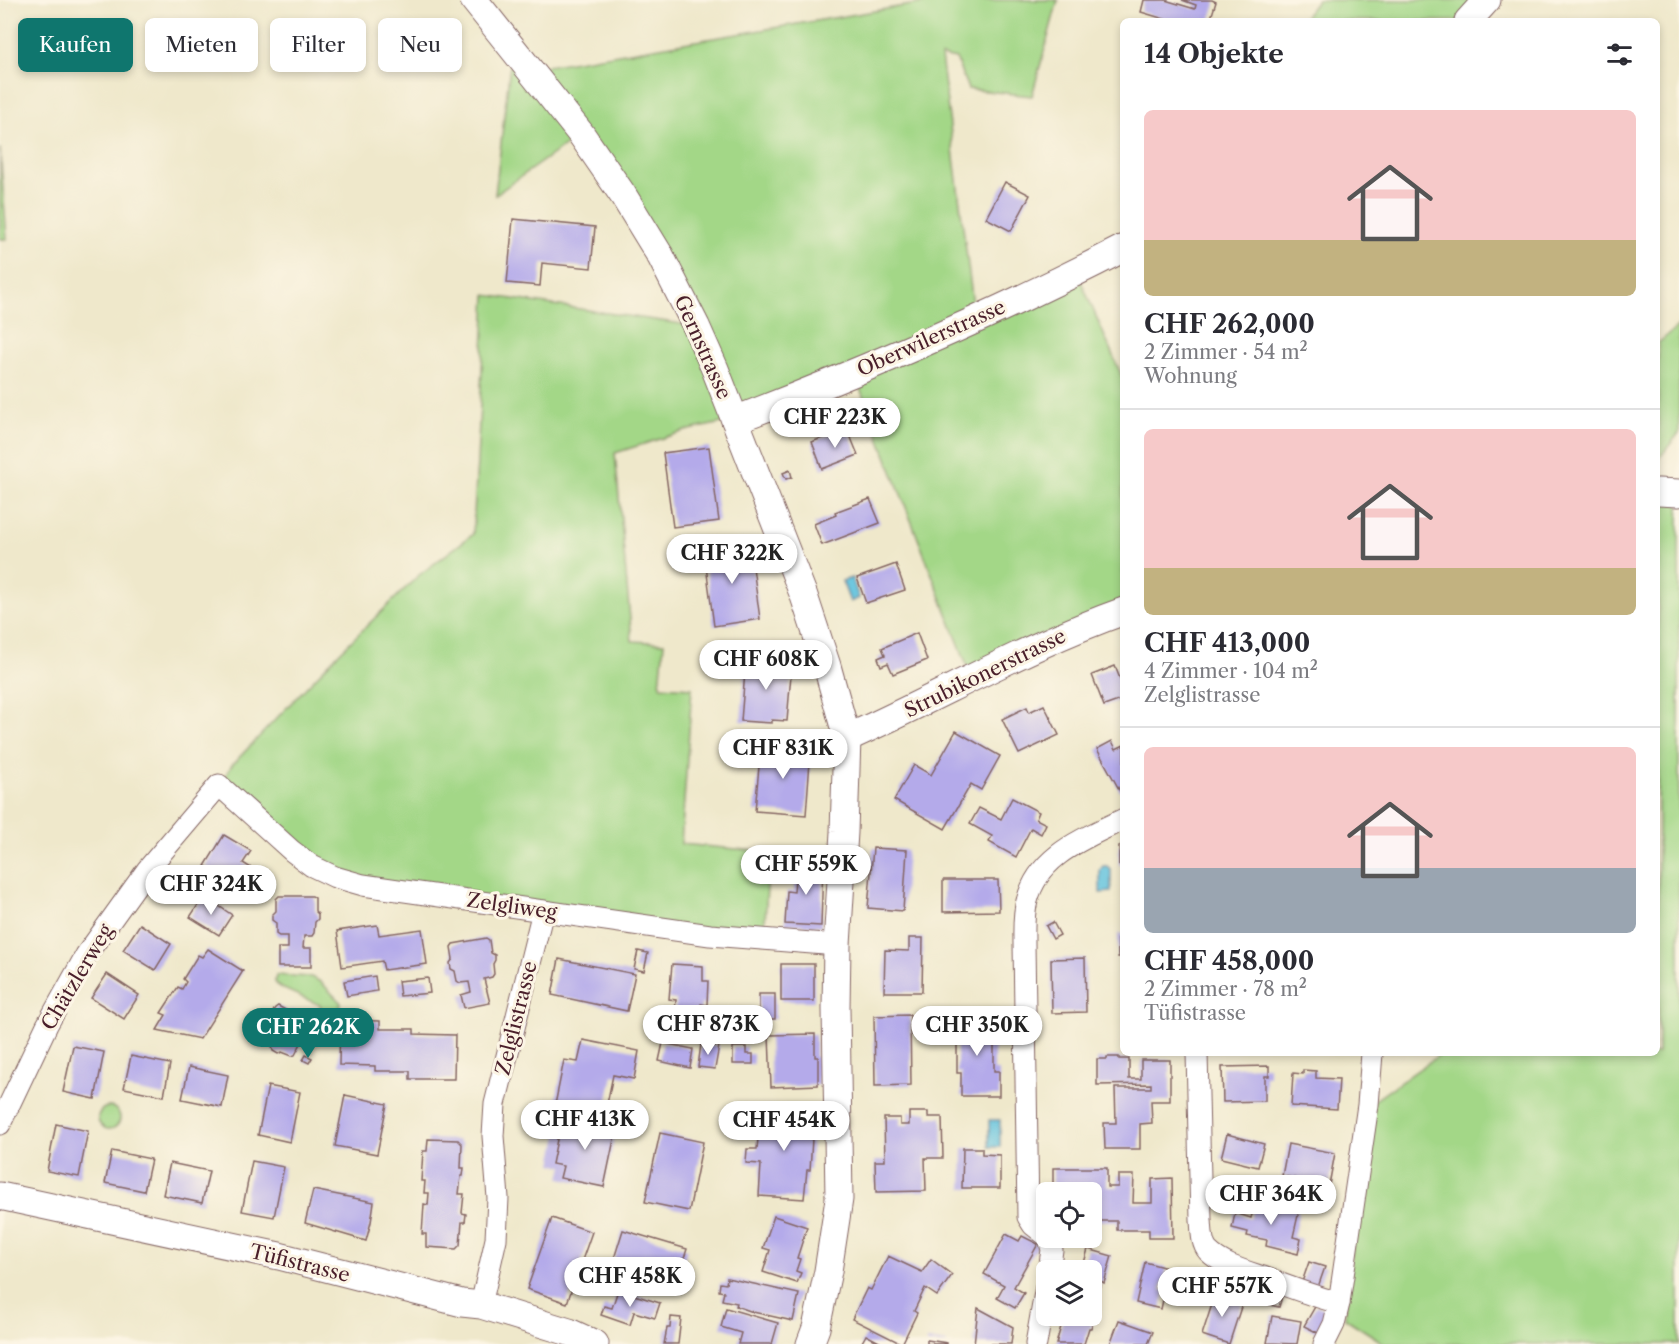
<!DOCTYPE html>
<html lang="de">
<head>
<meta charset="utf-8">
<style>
	:root { --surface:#fff; --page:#f7f7f7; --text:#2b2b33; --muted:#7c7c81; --line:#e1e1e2; --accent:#0f766e }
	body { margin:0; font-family:"Libre Caslon Text",serif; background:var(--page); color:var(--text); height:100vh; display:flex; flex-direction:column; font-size:22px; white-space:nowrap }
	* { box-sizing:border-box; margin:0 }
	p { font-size:20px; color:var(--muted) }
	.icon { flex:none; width:33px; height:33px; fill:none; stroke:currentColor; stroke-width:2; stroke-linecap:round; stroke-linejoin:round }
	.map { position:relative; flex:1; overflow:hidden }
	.details { position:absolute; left:1120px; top:18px; width:540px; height:1038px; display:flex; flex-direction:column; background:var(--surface); border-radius:9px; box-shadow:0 3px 9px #0003 }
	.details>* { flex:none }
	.hud { position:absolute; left:18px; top:18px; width:570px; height:54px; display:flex; gap:12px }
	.controls { position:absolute; left:1036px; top:1182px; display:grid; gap:12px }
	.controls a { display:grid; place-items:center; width:66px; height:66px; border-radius:9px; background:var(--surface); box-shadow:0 3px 9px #0003; font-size:30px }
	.price { position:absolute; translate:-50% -51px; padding:0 14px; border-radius:21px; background:#fff; color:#222; font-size:20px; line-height:39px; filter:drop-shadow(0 2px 3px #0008) }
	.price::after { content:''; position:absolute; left:50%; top:36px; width:18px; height:14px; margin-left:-9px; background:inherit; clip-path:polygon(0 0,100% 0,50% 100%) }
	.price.selected { background:var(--accent); color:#fff }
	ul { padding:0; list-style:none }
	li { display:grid; align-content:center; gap:12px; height:318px; padding:0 24px }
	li+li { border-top:2px solid var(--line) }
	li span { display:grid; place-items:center; height:186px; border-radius:9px; color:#555 }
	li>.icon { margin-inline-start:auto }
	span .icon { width:108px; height:108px; fill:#fffc; stroke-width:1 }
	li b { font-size:26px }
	h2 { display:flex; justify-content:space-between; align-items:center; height:72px; padding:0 24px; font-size:26px }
	.tag { padding:0 21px; border-radius:9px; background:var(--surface); box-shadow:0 3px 9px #0003; font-size:21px; line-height:54px }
	.tag.selected { background:var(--accent); color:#fff }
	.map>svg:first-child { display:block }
	.green { fill:#a3d787; stroke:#767b59; stroke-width:1.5 }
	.water { fill:#60c2de; stroke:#557084; stroke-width:1.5 }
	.building { fill:#b4aaea }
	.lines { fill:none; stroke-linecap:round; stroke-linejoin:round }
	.minor-casing { stroke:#846563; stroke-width:23 }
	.tertiary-casing { stroke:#846563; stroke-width:29 }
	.minor { stroke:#fff; stroke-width:21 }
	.tertiary { stroke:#fff; stroke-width:27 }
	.labels { text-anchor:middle; stroke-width:6; stroke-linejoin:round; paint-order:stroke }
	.street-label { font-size:20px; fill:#4a1f2b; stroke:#fcf5e5 }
</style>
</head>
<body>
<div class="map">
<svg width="1679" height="1344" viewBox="0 0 1679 1344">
	<rect width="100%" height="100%" fill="#fcf5e5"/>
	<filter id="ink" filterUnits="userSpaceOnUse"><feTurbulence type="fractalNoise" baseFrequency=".0167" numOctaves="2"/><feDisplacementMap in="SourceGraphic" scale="12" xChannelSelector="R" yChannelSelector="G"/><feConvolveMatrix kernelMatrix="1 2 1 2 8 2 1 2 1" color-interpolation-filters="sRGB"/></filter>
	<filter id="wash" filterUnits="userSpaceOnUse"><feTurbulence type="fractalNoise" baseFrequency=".008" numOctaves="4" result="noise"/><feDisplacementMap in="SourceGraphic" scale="24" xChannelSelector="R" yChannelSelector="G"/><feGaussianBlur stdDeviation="1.35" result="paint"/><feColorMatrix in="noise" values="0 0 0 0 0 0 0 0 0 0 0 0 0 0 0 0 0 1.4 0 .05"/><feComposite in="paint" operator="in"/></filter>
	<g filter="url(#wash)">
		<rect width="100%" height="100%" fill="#efe8cb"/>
		<!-- green -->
		<g class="green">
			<polygon points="934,0 1058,0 1032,96 968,89 956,59 941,56 975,320 1077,272 1123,379 1123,611 972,678 854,373 735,420 685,431 615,453 632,641 664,643 660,686 692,688 681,844 769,852 764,939 335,877 219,785 232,765 339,653 418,576 473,534 486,295 695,326 581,134 495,195 512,48 529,69 934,1"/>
			<polygon points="1318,0 1487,0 1468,21 1301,21"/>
			<polygon points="0,148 7,239 0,239"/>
			<polygon points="1679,326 1679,433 1658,460 1658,343"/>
			<polygon points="1658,492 1679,493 1679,1344 1385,1344 1345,1318 1368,1105 1442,1053 1658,1053"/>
			<polygon points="276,975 311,977 321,982 341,1003 336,1028 328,1026 320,1005 279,987 275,982"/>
			<circle cx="109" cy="1118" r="11"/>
		</g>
		<!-- water -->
		<g class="water">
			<polygon points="852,578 859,598 850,602 842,581"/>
			<polygon points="1103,866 1107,866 1111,870 1111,892 1100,893 1100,870"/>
			<rect x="989" y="1120" width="11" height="27"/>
			<polygon points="1264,1189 1290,1196 1287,1207 1261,1201"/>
		</g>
		<g id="blocks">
			<!-- building -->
			<g class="building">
				<polygon points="1144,0 1165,0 1195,9 1196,5 1182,0 1212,0 1216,2 1210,21 1171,21 1141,12"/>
				<polygon points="1005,182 1030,195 1011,231 986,218"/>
				<polygon points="513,219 595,227 591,268 542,263 540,286 507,283"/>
				<polygon points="847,428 858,455 822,469 812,442"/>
				<polygon points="709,447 719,521 673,527 663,453"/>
				<polygon points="790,470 792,477 786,479 783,473"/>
				<polygon points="870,499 880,523 822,545 814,524 836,515 835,512"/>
				<polygon points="750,545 760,619 714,626 704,551"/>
				<polygon points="896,564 905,590 866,603 857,578"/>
				<polygon points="917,633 927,660 893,674 888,663 881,666 878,658 885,655 882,648"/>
				<polygon points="746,659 792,663 787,721 772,720 772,723 741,721"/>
				<polygon points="1115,666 1124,689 1124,699 1104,706 1092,675"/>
				<polygon points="1044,705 1059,735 1019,754 1002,719 1027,707 1029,712"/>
				<polygon points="956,731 1000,756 981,790 971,784 945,829 894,800 914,765 931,775"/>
				<polygon points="1112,741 1116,749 1124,745 1124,789 1120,791 1097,749"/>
				<polygon points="761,744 811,748 806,815 755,811"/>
				<polygon points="1012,798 1039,812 1036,819 1046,824 1041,834 1031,828 1016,857 989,842 992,836 970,824 979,808 1001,819"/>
				<polygon points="224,835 251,851 243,863 256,871 245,890 205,866"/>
				<rect x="1119" y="846" width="5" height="19"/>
				<polygon points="873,848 907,850 903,911 868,908"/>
				<polygon points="796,863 823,864 821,926 785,924 787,891 794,892"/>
				<polygon points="943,880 998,880 999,911 943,912"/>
				<polygon points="204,896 232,915 219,935 190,917"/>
				<polygon points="279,896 312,896 315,898 315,911 318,914 318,919 315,922 314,933 312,936 304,936 303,948 311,948 311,967 278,967 278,948 288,948 288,936 279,936 276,934 276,923 272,920 272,915 276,911 276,899"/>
				<polygon points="1053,922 1060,935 1053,939 1046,926"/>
				<polygon points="140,924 171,944 155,970 123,950"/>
				<polygon points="377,925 379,935 422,929 427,964 384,970 382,961 342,967 337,931"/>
				<rect x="1118" y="934" width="6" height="23"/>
				<polygon points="486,938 489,940 491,953 495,955 495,960 493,964 494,974 492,977 484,979 490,1003 464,1008 461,995 471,992 469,982 460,983 457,981 455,971 451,969 450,963 453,959 451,947 453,944"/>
				<polygon points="909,938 923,938 922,992 884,992 885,950 909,951"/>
				<polygon points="208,949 243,971 200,1039 157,1030 166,1015 161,1013 178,987 182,989 186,982 183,979 198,955 202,957"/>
				<polygon points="638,951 648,953 644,971 634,969"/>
				<polygon points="1085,958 1086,1012 1052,1013 1051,959"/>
				<polygon points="559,959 635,974 627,1011 552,995"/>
				<polygon points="672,964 703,966 703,981 708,981 707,1005 701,1004 700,1012 675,1011 676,1000 669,999"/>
				<rect x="781" y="964" width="33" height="37"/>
				<polygon points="107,974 139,995 124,1019 91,998"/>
				<polygon points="375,976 377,991 347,996 344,981"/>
				<polygon points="428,978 430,993 400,996 398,981"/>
				<rect x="759" y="994" width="16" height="25"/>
				<polygon points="278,1006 289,1012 293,1010 298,1013 299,1017 308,1022 310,1026 295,1055 292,1056 282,1052 278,1054 273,1051 272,1046 260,1041 260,1037 275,1008"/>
				<polygon points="910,1015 911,1085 875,1086 874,1016"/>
				<polygon points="994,1017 994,1071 999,1071 999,1096 961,1096 961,1073 957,1073 957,1018"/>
				<polygon points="340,1020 380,1021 380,1029 414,1029 414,1034 455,1035 454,1079 410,1079 410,1071 375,1071 375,1066 339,1065"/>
				<polygon points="815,1034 815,1057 818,1057 818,1085 771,1087 769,1035"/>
				<polygon points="583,1040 639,1051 634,1079 613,1075 605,1114 555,1105 564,1060 578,1062"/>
				<polygon points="663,1043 693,1049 690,1068 659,1061"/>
				<polygon points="701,1044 719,1046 715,1069 698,1067"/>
				<polygon points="73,1046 104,1052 95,1099 63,1092"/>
				<polygon points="733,1047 746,1047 746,1054 753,1054 753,1064 733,1064"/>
				<polygon points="306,1055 312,1058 309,1063 303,1060"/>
				<polygon points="131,1056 170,1064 164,1096 124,1088"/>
				<polygon points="1107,1057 1119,1057 1119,1059 1129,1059 1129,1079 1141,1079 1141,1060 1170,1060 1170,1101 1151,1101 1152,1123 1140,1124 1140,1149 1105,1149 1104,1123 1116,1123 1115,1088 1151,1088 1151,1084 1097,1085 1097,1059 1107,1059"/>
				<polygon points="1269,1066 1269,1076 1265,1076 1265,1101 1223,1102 1222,1067"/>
				<polygon points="189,1067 228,1075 222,1107 182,1099"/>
				<polygon points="1303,1070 1316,1071 1316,1078 1339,1079 1337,1109 1291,1106 1293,1073 1303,1074"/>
				<polygon points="268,1086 300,1092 290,1142 258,1135"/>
				<polygon points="345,1095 387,1104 377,1154 335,1146"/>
				<polygon points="765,1106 811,1109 810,1123 813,1123 810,1170 807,1170 804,1199 759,1196 761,1164 746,1163 747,1149 757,1149 759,1128 764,1129"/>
				<polygon points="909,1112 928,1112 928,1117 942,1117 943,1158 925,1158 926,1191 876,1192 875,1161 885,1161 884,1118 900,1118 900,1125 909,1125"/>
				<polygon points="573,1116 617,1125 604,1187 560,1178 563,1166 552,1164 560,1125 571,1128"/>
				<polygon points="56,1124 88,1131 79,1177 47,1171"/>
				<polygon points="660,1133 703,1142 689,1211 645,1202"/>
				<polygon points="1227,1134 1264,1144 1258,1167 1221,1158"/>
				<polygon points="428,1139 458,1140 462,1144 461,1168 464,1168 463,1176 461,1176 459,1194 464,1194 462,1213 466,1214 465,1222 462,1222 460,1245 456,1249 426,1247 426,1234 422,1234 424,1204 428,1205 429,1193 424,1193 425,1181 421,1181 423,1151 427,1151"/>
				<polygon points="1288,1144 1335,1153 1329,1185 1282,1176"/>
				<polygon points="963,1148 982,1148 982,1154 1000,1155 1000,1188 962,1188"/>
				<polygon points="112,1151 151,1159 144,1191 105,1183"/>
				<polygon points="252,1161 284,1167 274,1217 242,1211"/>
				<polygon points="170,1163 209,1171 202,1203 163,1195"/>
				<polygon points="1053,1168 1107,1168 1107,1187 1118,1187 1118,1175 1134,1175 1133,1203 1152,1203 1152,1179 1172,1178 1173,1238 1149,1238 1149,1230 1117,1230 1117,1221 1092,1221 1092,1192 1053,1192"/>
				<polygon points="313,1190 374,1202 371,1222 366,1241 305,1223"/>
				<polygon points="1256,1200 1299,1211 1293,1237 1301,1239 1298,1254 1266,1246 1267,1240 1247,1236 1248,1232 1232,1228 1235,1213 1251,1218"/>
				<polygon points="774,1216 807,1227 797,1258 800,1259 796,1271 801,1273 797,1283 763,1272 770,1250 763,1248"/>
				<polygon points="552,1218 592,1232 567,1303 527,1289"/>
				<polygon points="623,1230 687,1249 676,1284 612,1265"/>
				<polygon points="1006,1234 1019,1241 1022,1236 1038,1244 1014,1287 1024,1293 1015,1308 997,1298 1004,1285 984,1274"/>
				<polygon points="1088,1249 1112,1256 1104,1283 1101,1281 1099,1289 1092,1287 1092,1270 1082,1270"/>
				<polygon points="888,1256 922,1272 931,1259 952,1275 937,1296 925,1288 914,1311 917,1313 902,1344 852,1319 867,1288 871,1290"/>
				<polygon points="1145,1262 1167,1268 1161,1290 1165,1291 1161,1309 1136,1303"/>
				<polygon points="1309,1262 1325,1267 1317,1290 1301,1285"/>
				<polygon points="727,1278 799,1294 793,1321 753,1312 736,1306 737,1303 722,1300 724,1292 719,1291 720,1283 726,1284"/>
				<polygon points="618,1290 660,1303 655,1318 634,1312 630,1325 601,1315 604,1306 612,1308"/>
				<polygon points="1216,1292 1243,1301 1229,1344 1202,1335"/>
				<polygon points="1264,1293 1282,1297 1279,1307 1261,1303"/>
				<polygon points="1316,1305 1330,1312 1318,1333 1304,1326"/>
				<polygon points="726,1308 778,1323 772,1344 738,1344 741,1333 721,1327"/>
				<polygon points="978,1308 1013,1327 1011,1344 974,1344"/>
				<polygon points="1092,1314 1095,1315 1091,1328 1089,1328 1084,1344 1056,1344 1064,1316 1074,1319 1075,1316"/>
				<polygon points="1272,1316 1301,1321 1297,1344 1267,1343"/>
				<polygon points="671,1317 681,1318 678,1344 664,1344 667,1328 670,1328"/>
				<polygon points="1119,1320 1153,1332 1148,1344 1110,1344"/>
				<polygon points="866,1335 883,1344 861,1344"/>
				<polygon points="927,1340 947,1343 947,1344 927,1344"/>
			</g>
		</g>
	</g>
	<g filter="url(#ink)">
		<use href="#blocks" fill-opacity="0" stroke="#846563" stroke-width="1.5"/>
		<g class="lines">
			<defs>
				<g id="minor">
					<path d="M 1197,1053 L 1201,1220 C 1202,1230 1201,1243 1208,1251 C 1222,1265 1245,1271 1263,1277 C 1288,1287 1313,1296 1339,1303"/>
					<polyline points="0,1124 47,1025 86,955 147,870 219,785 292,851 312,866 335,877 363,885 710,935 837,945"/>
					<path d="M 1047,1236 L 1033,1225 L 1028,1217 L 1024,943 C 1024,929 1023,914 1027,901 C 1039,854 1084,839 1124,819"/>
					<polyline points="1049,1270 1052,1250 1049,1238"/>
					<polyline points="481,1305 496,1239 498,1198 493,1136 495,1104 543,911"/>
					<polyline points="1036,1344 1047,1281"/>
					<polyline points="1324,1344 1334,1324 1339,1303 1368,1105 1372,1053"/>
				</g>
				<g id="tertiary">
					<polyline points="474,0 581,134 623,195 661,257 696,326 715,369 804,596 827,666 847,738 844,832 837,945 836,1008 839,1199 828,1271 816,1328 810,1344"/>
					<polyline points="1468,21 1487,0"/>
					<path d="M 735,420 C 868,369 998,313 1124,248"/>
					<polyline points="1658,492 1679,493"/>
					<path d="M 847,738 C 939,697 1028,645 1124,611"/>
					<polyline points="0,1196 279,1256 462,1303 481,1305 569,1332 595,1344"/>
				</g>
			</defs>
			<!-- minor casing -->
			<use href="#minor" class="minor-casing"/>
			<!-- tertiary casing -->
			<use href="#tertiary" class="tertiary-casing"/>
			<!-- minor -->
			<use href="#minor" class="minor"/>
			<!-- tertiary -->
			<use href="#tertiary" class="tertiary"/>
		</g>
	</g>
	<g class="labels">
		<!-- street labels -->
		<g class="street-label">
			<text transform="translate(931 338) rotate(-24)" y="7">Oberwilerstrasse</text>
			<text transform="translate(703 347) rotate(66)" y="7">Gernstrasse</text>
			<text transform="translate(985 673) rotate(-26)" y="7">Strubikonerstrasse</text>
			<text transform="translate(512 906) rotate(8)" y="7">Zelgliweg</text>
			<text transform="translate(77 977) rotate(-59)" y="7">Chätzlerweg</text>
			<text transform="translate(516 1018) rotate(-76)" y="7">Zelglistrasse</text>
			<text transform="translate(300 1263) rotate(14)" y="7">Tüfistrasse</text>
		</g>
	</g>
</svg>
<div class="controls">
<a><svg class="icon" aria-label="locate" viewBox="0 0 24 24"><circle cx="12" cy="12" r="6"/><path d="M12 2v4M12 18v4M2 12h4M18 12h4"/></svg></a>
<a><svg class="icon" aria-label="layers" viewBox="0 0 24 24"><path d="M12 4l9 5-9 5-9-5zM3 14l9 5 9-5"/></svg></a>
</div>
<b class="price" style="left:835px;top:449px">CHF 223K</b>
<b class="price" style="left:732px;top:585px">CHF 322K</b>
<b class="price" style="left:766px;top:691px">CHF 608K</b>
<b class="price" style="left:783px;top:780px">CHF 831K</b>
<b class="price" style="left:806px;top:896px">CHF 559K</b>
<b class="price" style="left:211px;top:916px">CHF 324K</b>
<b class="price" style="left:708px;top:1056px">CHF 873K</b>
<b class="price" style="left:977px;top:1057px">CHF 350K</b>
<b class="price selected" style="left:308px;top:1059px">CHF 262K</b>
<b class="price" style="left:585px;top:1151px">CHF 413K</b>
<b class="price" style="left:784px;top:1152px">CHF 454K</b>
<b class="price" style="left:1271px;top:1226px">CHF 364K</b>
<b class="price" style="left:630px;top:1308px">CHF 458K</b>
<b class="price" style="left:1222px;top:1318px">CHF 557K</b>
<div class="hud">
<a class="tag selected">Kaufen</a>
<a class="tag">Mieten</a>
<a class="tag">Filter</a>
<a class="tag">Neu</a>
</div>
<section class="details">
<h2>14 Objekte<svg class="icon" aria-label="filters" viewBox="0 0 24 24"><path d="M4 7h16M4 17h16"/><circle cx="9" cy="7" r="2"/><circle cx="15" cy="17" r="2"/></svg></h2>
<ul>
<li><span style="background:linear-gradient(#f6c9c9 70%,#c2b280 0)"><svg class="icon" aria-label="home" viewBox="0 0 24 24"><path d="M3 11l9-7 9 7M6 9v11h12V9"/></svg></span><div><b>CHF 262,000</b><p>2 Zimmer · 54 m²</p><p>Wohnung</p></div></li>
<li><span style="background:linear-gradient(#f6c9c9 75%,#c2b280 0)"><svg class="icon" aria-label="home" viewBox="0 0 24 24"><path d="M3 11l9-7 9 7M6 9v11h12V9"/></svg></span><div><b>CHF 413,000</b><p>4 Zimmer · 104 m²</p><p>Zelglistrasse</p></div></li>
<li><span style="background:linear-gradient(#f6c9c9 65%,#9aa5b1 0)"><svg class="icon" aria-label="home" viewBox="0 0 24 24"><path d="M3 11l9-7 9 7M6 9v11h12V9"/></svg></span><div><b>CHF 458,000</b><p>2 Zimmer · 78 m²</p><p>Tüfistrasse</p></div></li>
</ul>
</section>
</div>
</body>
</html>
